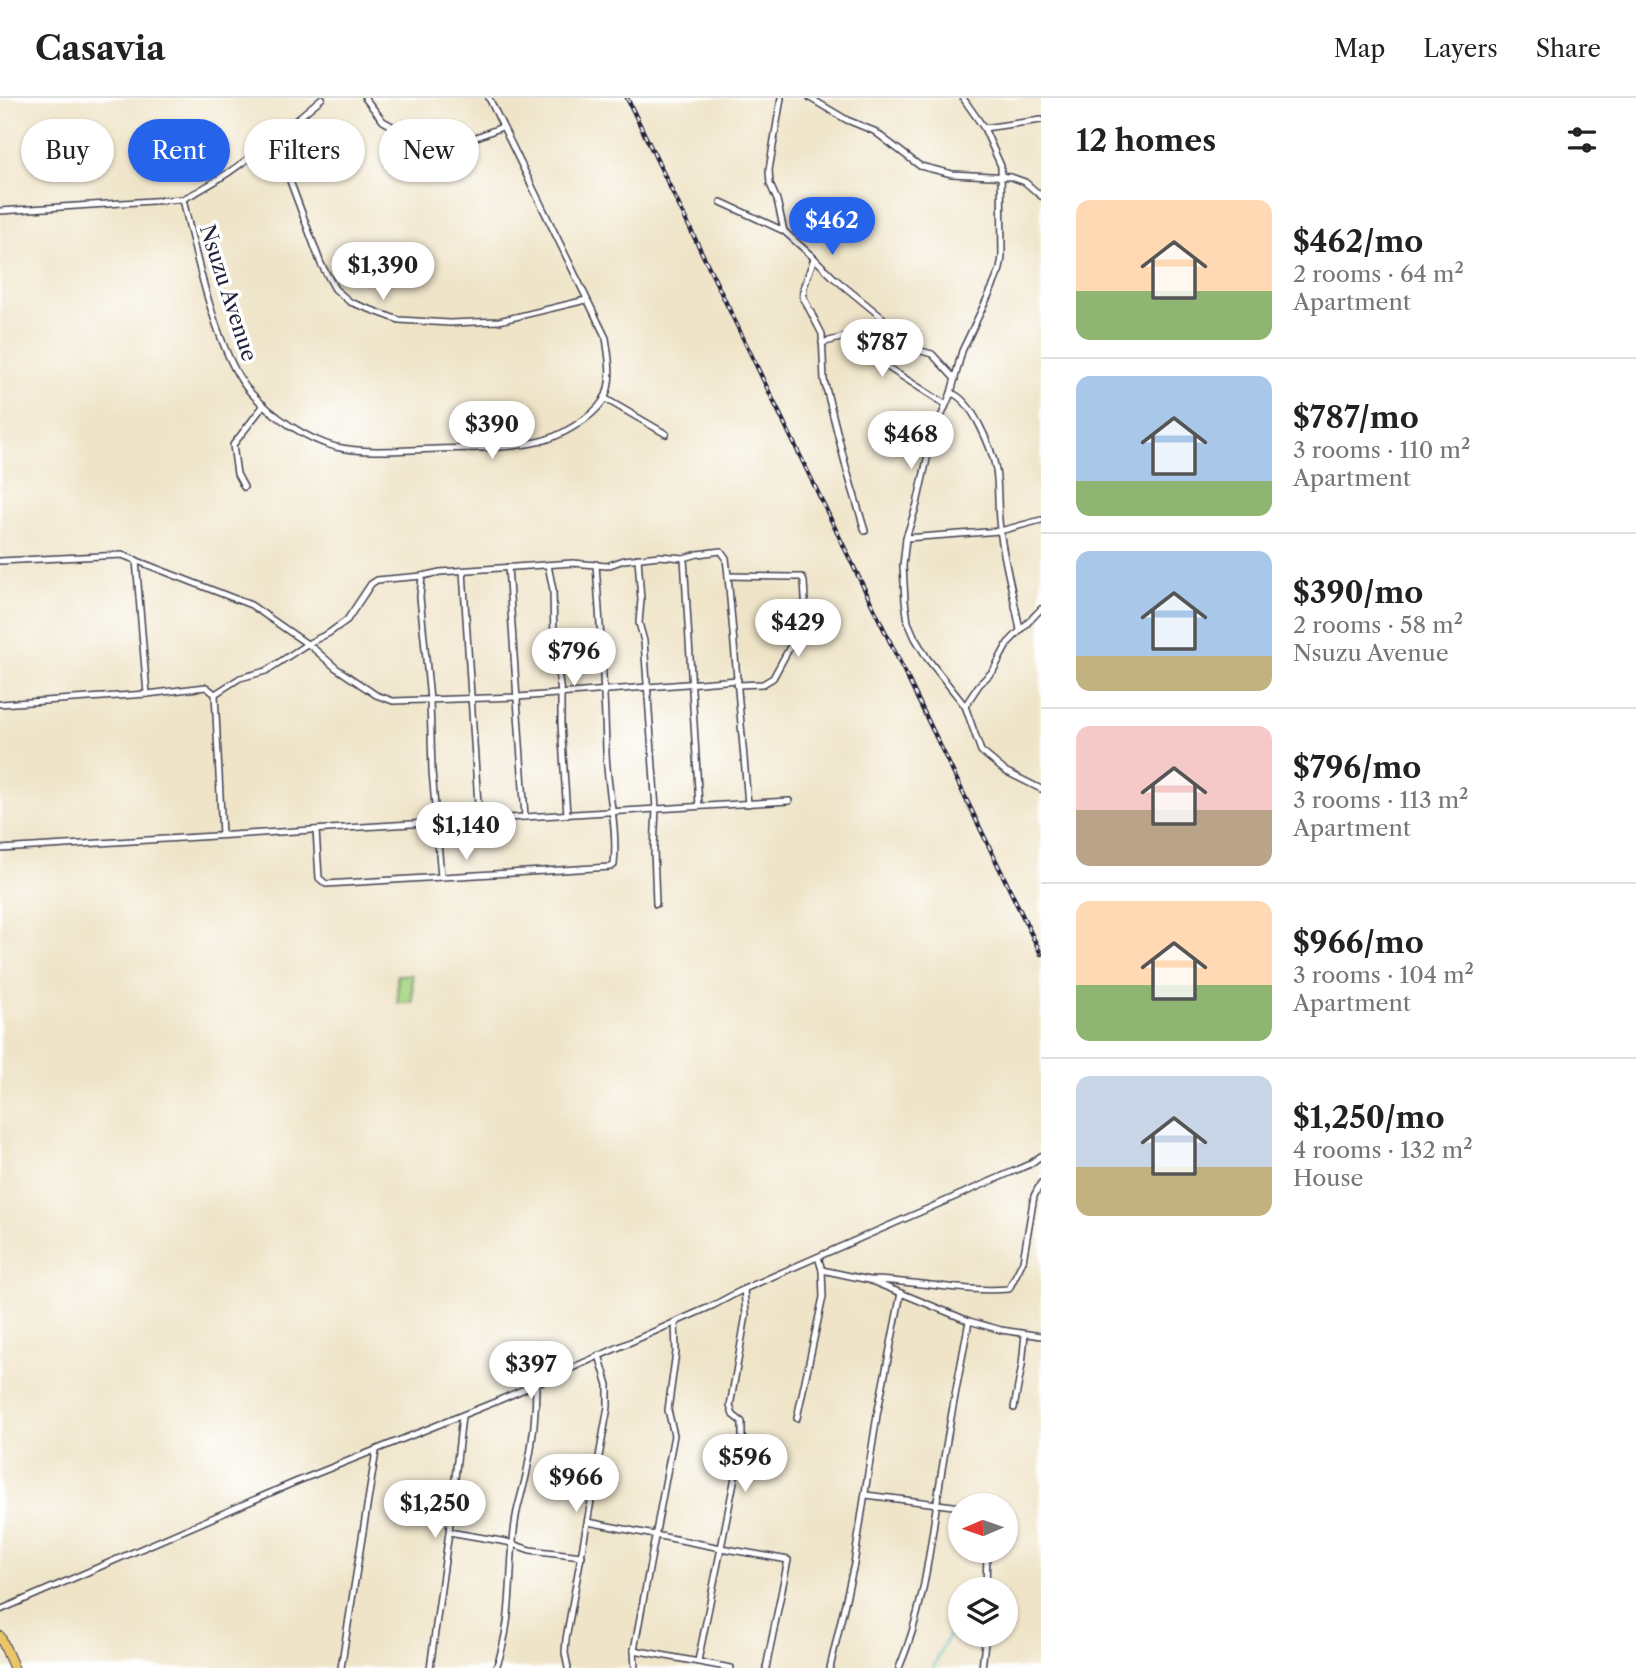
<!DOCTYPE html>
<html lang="en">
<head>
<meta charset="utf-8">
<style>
	:root { --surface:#fff; --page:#f6f6f6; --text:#222; --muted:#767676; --line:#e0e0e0; --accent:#2563eb }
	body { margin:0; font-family:"Libre Caslon Text",serif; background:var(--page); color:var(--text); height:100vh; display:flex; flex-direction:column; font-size:26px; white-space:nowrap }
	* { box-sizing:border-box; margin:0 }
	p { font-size:23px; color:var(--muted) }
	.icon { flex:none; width:38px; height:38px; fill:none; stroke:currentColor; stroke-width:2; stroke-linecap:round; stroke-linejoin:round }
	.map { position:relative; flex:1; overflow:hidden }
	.details { display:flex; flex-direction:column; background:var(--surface); width:595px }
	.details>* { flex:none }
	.hud { position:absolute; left:21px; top:21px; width:665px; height:63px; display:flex; gap:14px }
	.needle { width:46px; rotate:268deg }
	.controls { position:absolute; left:948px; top:1395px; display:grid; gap:14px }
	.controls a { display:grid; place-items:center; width:70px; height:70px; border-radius:50%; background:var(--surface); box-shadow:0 2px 5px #0004; font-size:35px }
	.price { position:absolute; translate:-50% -60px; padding:0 16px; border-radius:24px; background:#fff; color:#222; font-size:23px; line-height:46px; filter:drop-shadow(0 2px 4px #0008) }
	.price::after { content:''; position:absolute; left:50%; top:42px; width:21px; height:16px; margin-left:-10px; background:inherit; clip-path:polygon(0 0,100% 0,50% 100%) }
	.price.on { background:var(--accent); color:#fff }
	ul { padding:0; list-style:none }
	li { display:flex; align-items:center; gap:21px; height:175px; padding:0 35px }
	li+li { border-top:2px solid var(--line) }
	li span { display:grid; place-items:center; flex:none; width:196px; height:140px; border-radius:14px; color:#555 }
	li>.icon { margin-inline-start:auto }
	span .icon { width:84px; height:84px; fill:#fffc; stroke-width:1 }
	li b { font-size:30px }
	h2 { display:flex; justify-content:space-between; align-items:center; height:84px; padding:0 35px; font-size:30px }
	.pill { padding:0 24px; border-radius:32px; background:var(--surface); box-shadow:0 2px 5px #0004; font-size:24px; line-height:63px }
	.pill.on { background:var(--accent); color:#fff }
	header { display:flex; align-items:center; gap:42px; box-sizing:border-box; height:98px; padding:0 35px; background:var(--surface); border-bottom:2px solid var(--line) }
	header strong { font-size:33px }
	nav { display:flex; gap:38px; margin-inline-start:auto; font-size:24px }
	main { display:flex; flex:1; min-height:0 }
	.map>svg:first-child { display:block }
	.green { fill:#a6d583; stroke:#647c5f; stroke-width:2 }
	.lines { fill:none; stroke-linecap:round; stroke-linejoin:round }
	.stream { stroke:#56c4cb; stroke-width:2 }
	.street-casing { stroke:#413f50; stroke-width:8 }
	.primary-casing { stroke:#413f50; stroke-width:11 }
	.street { stroke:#fff; stroke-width:5 }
	.primary { stroke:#ebc669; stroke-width:9 }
	.rail-casing { stroke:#22223b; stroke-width:4.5 }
	.rail { stroke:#fff; stroke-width:2; stroke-dasharray:5; stroke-linecap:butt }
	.labels { text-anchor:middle; stroke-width:7; stroke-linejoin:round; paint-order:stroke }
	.street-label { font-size:21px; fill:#22223b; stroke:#fff }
</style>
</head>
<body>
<header>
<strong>Casavia</strong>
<nav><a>Map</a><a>Layers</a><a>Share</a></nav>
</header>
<main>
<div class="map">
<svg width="1041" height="1570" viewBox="0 0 1041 1570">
	<rect width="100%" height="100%" fill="#fff"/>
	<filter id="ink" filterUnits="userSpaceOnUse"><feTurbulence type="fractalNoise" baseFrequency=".0143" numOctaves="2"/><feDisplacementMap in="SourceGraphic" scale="14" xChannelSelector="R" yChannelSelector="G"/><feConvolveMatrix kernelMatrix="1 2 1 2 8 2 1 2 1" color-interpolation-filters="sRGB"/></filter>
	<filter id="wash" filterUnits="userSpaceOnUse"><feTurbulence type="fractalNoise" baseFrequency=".00686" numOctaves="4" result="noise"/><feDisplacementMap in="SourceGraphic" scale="28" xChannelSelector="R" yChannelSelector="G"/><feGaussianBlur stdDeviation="1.57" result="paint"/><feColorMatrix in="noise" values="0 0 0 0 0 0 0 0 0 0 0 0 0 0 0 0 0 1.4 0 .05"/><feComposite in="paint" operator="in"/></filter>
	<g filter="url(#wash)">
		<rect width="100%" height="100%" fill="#efe4c8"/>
		<!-- green -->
		<polygon class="green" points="397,877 412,877 413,905 398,905"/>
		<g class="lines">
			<!-- stream -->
			<polyline class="stream" points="933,1570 945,1544 961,1519"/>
		</g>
	</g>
	<g filter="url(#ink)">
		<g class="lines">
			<defs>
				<g id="street">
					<polyline points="365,0 383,23 392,28 444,45 464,44 502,29"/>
					<polyline points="781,0 769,72 770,86 777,102 784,133 814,160 834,180 895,230 907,246 914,251 932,256 955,281"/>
					<polyline points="810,0 847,22 874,33 920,68 952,76 1011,79 1025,84 1041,98"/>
					<polyline points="963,0 984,30 1001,68 1002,159 1000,171 993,188 962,253 951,295 931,343 917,406 906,440 903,468 905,503 908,524 915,540 927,560 965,608 981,653 1005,673 1041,691"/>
					<polyline points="984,30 1041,22"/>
					<polyline points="274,40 321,166 335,191 350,204 399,222 450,225 499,223 586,202"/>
					<path d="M 183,101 C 194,150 218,261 251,295 C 273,318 305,341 336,349 C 366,356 405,352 436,351 C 469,350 504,351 537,344 C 558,340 591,321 603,303 C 614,285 609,260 606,240 L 489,0"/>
					<polyline points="721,104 784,133"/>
					<path d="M 0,113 L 183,101 C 234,77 279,36 322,0"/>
					<polyline points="814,160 804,189 803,199 822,236 824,282 847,373 865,433"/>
					<polyline points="822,245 844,239 855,242 884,267 945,306"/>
					<path d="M 951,295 C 972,301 992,351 996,372 C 999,391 997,411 1000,431 C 1004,465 1014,498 1020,532"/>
					<polyline points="604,300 666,336"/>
					<polyline points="244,389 237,376 233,347 264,307"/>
					<polyline points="906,440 1000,433 1041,422"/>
					<polyline points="638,460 641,502 639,525 644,543 656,711 654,751 656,806"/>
					<polyline points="684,460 699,708"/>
					<polyline points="136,462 147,596"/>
					<polyline points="0,463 122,457 251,507 313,550 336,570 376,597 393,603 518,599 738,582"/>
					<polyline points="548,467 553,492 554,545 561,595 561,626 567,717"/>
					<polyline points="508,469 525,719"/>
					<polyline points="463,473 479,722"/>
					<polyline points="728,478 793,479 802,479 804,484 807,531 791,547 773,580 763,586 737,587"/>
					<polyline points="215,596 240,580 266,573 307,546 329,535 347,522 371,486 377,482 422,478"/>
					<polyline points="0,606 147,596 206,589 215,596 222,737"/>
					<polyline points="965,608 979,587 993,573 1008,545 1041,511"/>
					<path d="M 316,732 L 319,780 L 326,786 L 611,769 L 614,767 C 618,729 607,691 606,654 C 605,591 600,529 596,466"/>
					<polyline points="0,751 789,703"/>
					<polyline points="441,779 432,673 430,602 420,499 422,478 440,474 573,465 607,468 624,462 659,458 684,460 698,456 721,453 726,460 728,478 748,706"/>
					<polyline points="818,1159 822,1172 869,1182 969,1223 1001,1232 1041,1238"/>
					<path d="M 869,1182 C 915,1182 962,1195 1009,1191 L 1023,1163 L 1034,1098 L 1041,1085"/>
					<polyline points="1014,1310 1022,1267 1025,1236"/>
					<polyline points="797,1320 823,1199 822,1172"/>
					<polyline points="866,1397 961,1409"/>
					<polyline points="588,1424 721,1450 742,1343 742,1324 733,1317 730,1308 746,1217 744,1191"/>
					<polyline points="449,1434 507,1444 530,1452 582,1458"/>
					<polyline points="986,1491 987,1452"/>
					<polyline points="0,1512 293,1385 495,1304 714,1207 744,1191 1030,1066 1041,1058"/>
					<polyline points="634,1552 731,1570"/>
					<polyline points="698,1563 721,1450 788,1462 766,1570"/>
					<polyline points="341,1570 376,1353"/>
					<polyline points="430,1570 449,1434 462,1318"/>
					<path d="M 496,1570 C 514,1522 508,1475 515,1425 C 517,1407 524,1390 527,1373 C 533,1344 536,1316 536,1286"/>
					<polyline points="568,1570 565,1555 566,1541 608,1309 608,1287 599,1257"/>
					<polyline points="635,1570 634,1552 674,1337 668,1312 676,1254 675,1224"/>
					<polyline points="830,1570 854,1466 877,1317 901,1195"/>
					<path d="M 899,1570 C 922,1516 929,1460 937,1403 C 946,1342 958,1282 969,1223"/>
					<polyline points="982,1570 986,1536"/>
				</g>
				<polyline id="primary" points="0,1538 14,1570"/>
			</defs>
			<!-- street casing -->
			<use href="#street" class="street-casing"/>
			<!-- primary casing -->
			<use href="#primary" class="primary-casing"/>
			<!-- street -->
			<use href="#street" class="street"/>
			<!-- primary -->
			<use href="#primary" class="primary"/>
			<defs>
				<polyline id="rail" points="627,0 1041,856"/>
			</defs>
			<!-- rail casing -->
			<use href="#rail" class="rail-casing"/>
			<!-- rail -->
			<use href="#rail" class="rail"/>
		</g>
	</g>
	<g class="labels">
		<!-- street labels -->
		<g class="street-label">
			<text transform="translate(228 195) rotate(72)" y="7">Nsuzu Avenue</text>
		</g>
	</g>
</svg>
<div class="controls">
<a><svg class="needle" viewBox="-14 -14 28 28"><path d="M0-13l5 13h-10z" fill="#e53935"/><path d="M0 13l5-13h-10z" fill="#767676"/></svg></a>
<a><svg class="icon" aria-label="layers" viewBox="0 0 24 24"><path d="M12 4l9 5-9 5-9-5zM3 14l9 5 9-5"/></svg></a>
</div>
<b class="price on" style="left:832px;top:159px">$462</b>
<b class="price" style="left:383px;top:204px">$1,390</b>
<b class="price" style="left:882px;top:281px">$787</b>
<b class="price" style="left:492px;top:363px">$390</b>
<b class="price" style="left:911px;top:373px">$468</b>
<b class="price" style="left:798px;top:561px">$429</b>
<b class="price" style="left:574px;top:590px">$796</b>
<b class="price" style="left:466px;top:764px">$1,140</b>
<b class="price" style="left:531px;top:1303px">$397</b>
<b class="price" style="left:745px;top:1396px">$596</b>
<b class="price" style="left:576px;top:1416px">$966</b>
<b class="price" style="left:435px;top:1442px">$1,250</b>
<div class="hud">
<a class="pill">Buy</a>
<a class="pill on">Rent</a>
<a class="pill">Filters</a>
<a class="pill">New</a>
</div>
</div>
<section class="details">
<h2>12 homes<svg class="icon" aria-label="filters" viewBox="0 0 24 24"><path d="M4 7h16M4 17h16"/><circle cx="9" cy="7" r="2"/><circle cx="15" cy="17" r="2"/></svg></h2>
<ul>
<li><span style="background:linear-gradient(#ffd9b3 65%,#8fb573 0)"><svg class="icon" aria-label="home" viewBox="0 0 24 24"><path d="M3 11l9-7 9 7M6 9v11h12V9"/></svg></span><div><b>$462/mo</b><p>2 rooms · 64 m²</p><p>Apartment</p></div></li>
<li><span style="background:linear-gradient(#a9c7e8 75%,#8fb573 0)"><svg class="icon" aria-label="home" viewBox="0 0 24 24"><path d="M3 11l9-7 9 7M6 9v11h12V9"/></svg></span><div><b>$787/mo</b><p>3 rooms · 110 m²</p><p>Apartment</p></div></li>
<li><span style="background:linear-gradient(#a9c7e8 75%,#c2b280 0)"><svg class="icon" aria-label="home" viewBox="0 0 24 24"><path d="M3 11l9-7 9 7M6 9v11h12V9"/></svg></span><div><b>$390/mo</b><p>2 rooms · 58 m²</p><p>Nsuzu Avenue</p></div></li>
<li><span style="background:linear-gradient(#f6c9c9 60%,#b9a48a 0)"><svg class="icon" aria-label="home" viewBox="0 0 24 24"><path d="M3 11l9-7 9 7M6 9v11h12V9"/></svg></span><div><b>$796/mo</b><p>3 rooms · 113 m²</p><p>Apartment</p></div></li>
<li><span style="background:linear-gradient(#ffd9b3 60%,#8fb573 0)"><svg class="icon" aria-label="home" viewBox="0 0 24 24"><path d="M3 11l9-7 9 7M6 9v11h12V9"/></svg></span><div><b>$966/mo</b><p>3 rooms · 104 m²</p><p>Apartment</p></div></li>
<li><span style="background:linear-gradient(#c9d6e8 65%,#c2b280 0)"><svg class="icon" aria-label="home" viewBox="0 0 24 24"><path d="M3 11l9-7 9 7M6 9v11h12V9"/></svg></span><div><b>$1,250/mo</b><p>4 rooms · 132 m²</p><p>House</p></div></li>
</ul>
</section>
</main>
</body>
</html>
